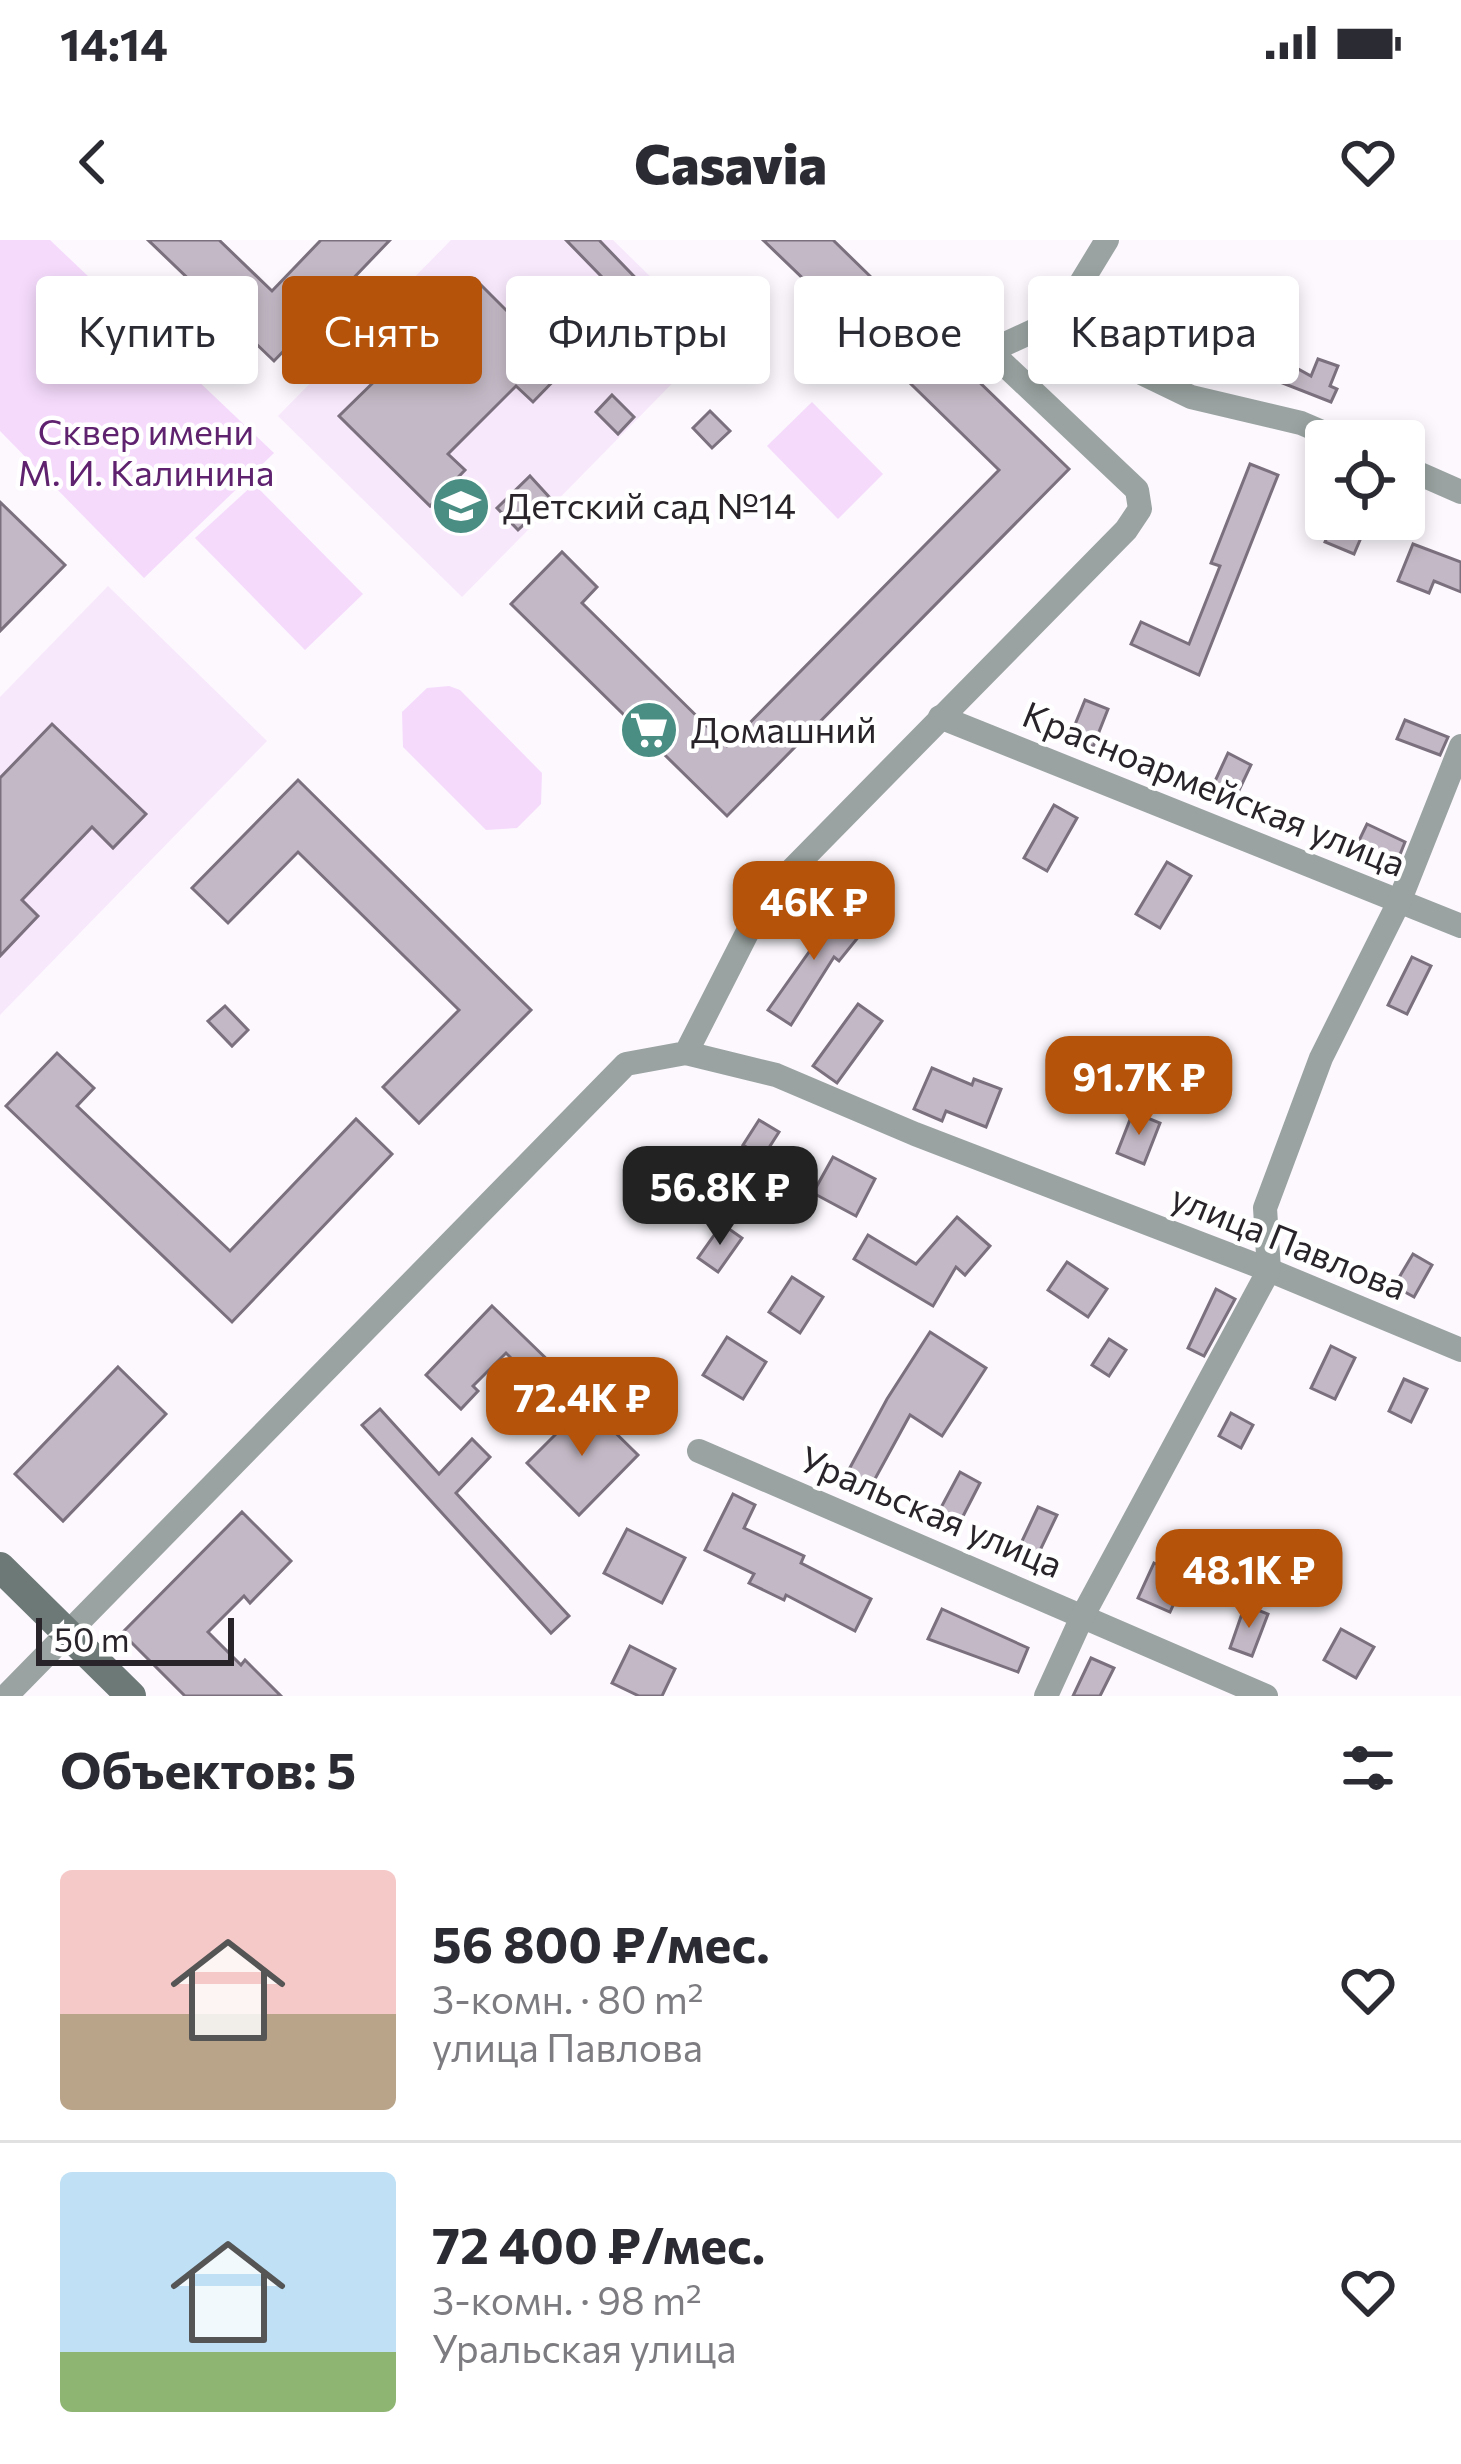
<!DOCTYPE html>
<html lang="ru">
<head>
<meta charset="utf-8">
<style>
	:root { --surface:#fff; --page:#f2f2f3; --text:#2b2b33; --muted:#7c7c81; --line:#e1e1e2; --accent:#b45309 }
	body { margin:0; font-family:Commissioner,sans-serif; background:var(--page); color:var(--text); height:100vh; display:flex; flex-direction:column; font-size:45px; white-space:nowrap }
	* { box-sizing:border-box; margin:0 }
	p { font-size:39px; color:var(--muted) }
	.icon { flex:none; width:66px; height:66px; fill:none; stroke:currentColor; stroke-width:2; stroke-linecap:round; stroke-linejoin:round }
	.map { position:relative; height:1456px; overflow:hidden }
	.details { display:flex; flex-direction:column; background:var(--surface); flex:1 }
	.details>* { flex:none }
	.hud { position:absolute; left:36px; top:36px; width:1389px; height:108px; display:flex; gap:24px }
	.controls { position:absolute; left:1305px; top:180px; display:grid; gap:24px }
	.controls a { display:grid; place-items:center; width:120px; height:120px; border-radius:12px; background:var(--surface); box-shadow:0 6px 18px #0003; font-size:60px }
	.scale { position:absolute; left:36px; bottom:30px; width:198px; box-sizing:border-box; padding-left:12px; border:6px solid #282429; border-top:0; font-size:33px; line-height:42px; white-space:nowrap; color:#282429; -webkit-text-stroke:9px #fff; paint-order:stroke }
	.price { position:absolute; translate:-50% -102px; padding:0 27px; border-radius:24px; background:var(--accent); color:#fff; font-size:39px; line-height:78px; filter:drop-shadow(0 3px 6px #0008) }
	.price::after { content:''; position:absolute; left:50%; top:72px; width:36px; height:27px; margin-left:-18px; background:inherit; clip-path:polygon(0 0,100% 0,50% 100%) }
	.price.on { background:#222; color:#fff }
	ul { padding:0; list-style:none }
	li { display:flex; align-items:center; gap:36px; height:300px; padding:0 60px }
	li+li { border-top:3px solid var(--line) }
	li span { display:grid; place-items:center; flex:none; width:336px; height:240px; border-radius:12px; color:#555 }
	li>.icon { margin-inline-start:auto }
	span .icon { width:144px; height:144px; fill:#fffc; stroke-width:1 }
	li b { font-size:51px }
	h2 { display:flex; justify-content:space-between; align-items:center; height:144px; padding:0 60px; font-size:51px }
	.tag { padding:0 42px; border-radius:12px; background:var(--surface); box-shadow:0 6px 18px #0003; font-size:42px; line-height:108px }
	.tag.on { background:var(--accent); color:#fff }
	.status { display:flex; justify-content:space-between; align-items:center; height:84px; padding:0 60px; background:var(--surface); direction:ltr }
	.status svg { height:33px; fill:currentColor }
	header { display:flex; justify-content:space-between; align-items:center; height:156px; padding:0 60px; background:var(--surface); font-size:54px; font-weight:800 }
	.map>svg:first-child { display:block }
	.built { fill:#f8e8fc }
	.green { fill:#f5dafc }
	.building { fill:#c3b9c6; stroke:#7b717e; stroke-width:3 }
	.lines { fill:none; stroke-linecap:round; stroke-linejoin:round }
	.street { stroke:#9aa3a1; stroke-width:24 }
	.secondary { stroke:#6d7977; stroke-width:30 }
	.labels { text-anchor:middle; stroke-width:9; stroke-linejoin:round; paint-order:stroke }
	.park-label { font-size:36px; fill:#5f226e; stroke:#fff }
	.poi-label { font-size:36px; fill:#282429; stroke:#fff; text-anchor:start }
	.street-label { font-size:36px; fill:#282429; stroke:#fff }
</style>
</head>
<body>
<div class="status"><b>14:14</b><svg viewBox="0 0 49 12"><path d="M0 12V9h3v3zM5 12V6h3v6zM10 12V3h3v9zM15 12V0h3v12zM26 1h20v11H26zM47 4h2v5h-2z"/></svg></div>
<header><svg class="icon" aria-label="back" viewBox="0 0 24 24"><path d="M15 5l-7 7 7 7"/></svg>Casavia<svg class="icon" aria-label="heart" viewBox="0 0 24 24"><path d="M12 20l-8-8c-3-5 5-10 8-4 3-6 11-1 8 4z"/></svg></header>
<div class="map">
<svg width="1461" height="1456" viewBox="0 0 1461 1456">
	<rect width="100%" height="100%" fill="#fcf8fe"/>
	<!-- built -->
	<g class="built">
		<polygon points="451,0 613,0 715,100 462,357 278,176"/>
		<polygon points="108,346 267,501 0,775 0,457"/>
	</g>
	<!-- green -->
	<g class="green">
		<polygon points="0,0 50,0 274,213 144,338 0,191"/>
		<polygon points="812,162 883,234 838,279 767,206"/>
		<polygon points="254,244 363,354 305,410 195,298"/>
		<polygon points="449,446 460,450 542,533 541,564 517,588 486,590 403,507 402,472 427,448"/>
	</g>
	<!-- building -->
	<g class="building">
		<polygon points="148,0 219,0 272,51 321,0 390,0 274,121"/>
		<polygon points="566,0 599,0 652,55 635,71"/>
		<polygon points="763,0 833,0 874,40 841,75"/>
		<polygon points="475,39 565,129 533,162 516,146 448,214 465,230 430,266 339,176 387,129 380,122 421,80 428,87"/>
		<polygon points="905,70 1069,229 727,576 511,364 562,312 597,347 582,363 727,506 999,230 871,105"/>
		<polygon points="682,85 703,106 685,123 664,102"/>
		<polygon points="1318,119 1338,126 1330,146 1337,149 1331,162 1272,139 1282,120 1311,136"/>
		<polygon points="612,155 634,177 618,194 596,172"/>
		<polygon points="710,171 730,191 712,208 693,188"/>
		<polygon points="1250,224 1278,235 1199,435 1131,404 1141,382 1189,404 1220,326 1211,323"/>
		<polygon points="530,236 551,259 518,290 497,268"/>
		<polygon points="0,262 65,325 0,391"/>
		<polygon points="1335,279 1369,279 1354,314 1325,302"/>
		<polygon points="1413,304 1461,322 1461,352 1434,341 1429,353 1398,341"/>
		<polygon points="1085,460 1108,469 1093,507 1070,497"/>
		<polygon points="1405,480 1448,497 1440,515 1397,499"/>
		<polygon points="52,484 146,574 113,608 92,587 22,660 38,676 0,716 0,538"/>
		<polygon points="1228,513 1251,525 1233,563 1210,552"/>
		<polygon points="298,540 531,770 419,883 383,847 459,770 298,612 228,683 192,648"/>
		<polygon points="1054,565 1077,578 1047,631 1024,618"/>
		<polygon points="1367,584 1405,602 1393,632 1353,613"/>
		<polygon points="1167,622 1191,636 1160,688 1136,674"/>
		<polygon points="825,667 860,695 839,721 834,717 791,785 768,770 816,702 804,693"/>
		<polygon points="1412,717 1431,726 1407,774 1388,765"/>
		<polygon points="858,764 882,781 837,843 813,826"/>
		<polygon points="225,766 248,790 232,806 208,781"/>
		<polygon points="57,813 94,848 77,866 230,1011 356,879 392,914 232,1082 6,866"/>
		<polygon points="932,828 972,845 974,839 1001,849 986,887 946,871 942,881 914,869"/>
		<polygon points="1133,872 1160,883 1144,924 1117,913"/>
		<polygon points="759,880 779,892 763,917 743,905"/>
		<polygon points="833,917 875,939 856,976 813,953"/>
		<polygon points="957,977 990,1006 965,1035 956,1027 933,1066 854,1019 868,995 916,1024"/>
		<polygon points="722,984 742,998 718,1032 698,1018"/>
		<polygon points="1413,1014 1432,1025 1414,1057 1394,1046"/>
		<polygon points="1067,1022 1107,1049 1088,1077 1048,1050"/>
		<polygon points="792,1037 823,1057 800,1093 769,1072"/>
		<polygon points="1216,1049 1235,1059 1204,1116 1188,1108"/>
		<polygon points="492,1066 557,1129 540,1147 506,1113 473,1146 478,1151 461,1169 426,1135"/>
		<polygon points="930,1092 986,1128 942,1196 910,1175 870,1248 846,1235 887,1159"/>
		<polygon points="727,1097 766,1122 743,1159 703,1135"/>
		<polygon points="1109,1099 1126,1110 1109,1136 1092,1125"/>
		<polygon points="1331,1106 1355,1118 1335,1159 1311,1148"/>
		<polygon points="118,1127 166,1174 63,1281 15,1234"/>
		<polygon points="1404,1139 1427,1149 1411,1182 1389,1171"/>
		<polygon points="586,1164 638,1215 579,1275 527,1223"/>
		<polygon points="380,1169 439,1234 472,1199 490,1217 456,1253 569,1376 551,1393 362,1185"/>
		<polygon points="1231,1173 1253,1185 1241,1208 1219,1196"/>
		<polygon points="960,1232 980,1243 958,1286 937,1275"/>
		<polygon points="733,1254 755,1265 744,1288 804,1316 801,1323 871,1359 855,1391 786,1355 784,1360 749,1343 754,1334 705,1310"/>
		<polygon points="1038,1267 1057,1275 1033,1325 1015,1316"/>
		<polygon points="242,1272 291,1321 250,1363 244,1356 208,1392 241,1425 245,1420 281,1456 185,1456 122,1393"/>
		<polygon points="627,1289 685,1318 662,1363 604,1333"/>
		<polygon points="1154,1323 1186,1337 1170,1372 1138,1358"/>
		<polygon points="1245,1365 1268,1374 1252,1416 1230,1408"/>
		<polygon points="942,1369 1028,1408 1018,1432 928,1399"/>
		<polygon points="1341,1389 1374,1407 1356,1438 1324,1420"/>
		<polygon points="630,1406 675,1429 662,1456 639,1456 612,1443"/>
		<polygon points="1091,1418 1114,1428 1100,1456 1073,1456"/>
	</g>
	<g class="lines">
		<!-- street -->
		<g class="street">
			<polyline points="1044,86 1191,157 1301,183 1343,201"/>
			<polyline points="1404,227 1461,252"/>
			<polyline points="940,477 1461,686"/>
			<polyline points="686,813 776,835 915,894 1269,1030 1461,1110"/>
			<polyline points="699,1211 1266,1456"/>
			<polyline points="6,1456 626,824 686,813 766,656 1126,290 1140,269 1137,250 990,111 1044,86 1079,46 1107,0"/>
			<polyline points="1046,1456 1082,1377 1269,1030 1265,968 1321,818 1399,662 1461,506"/>
		</g>
		<!-- secondary -->
		<polyline class="secondary" points="0,1327 131,1456"/>
	</g>
	<!-- icons -->
	<defs>
		<symbol id="school-disc" viewBox="-11 -11 22 22"><circle r="9.5" fill="#498d83" stroke="#fff"/><path d="M0-5L7-2L0 1L-7-2ZM-4 1L0 2.5L4 1V4Q0 6-4 4Z" fill="#fff"/></symbol>
		<symbol id="supermarket-disc" viewBox="-11 -11 22 22"><circle r="9.5" fill="#498d83" stroke="#fff"/><path d="M-6-5.5h2.5l.6 2H6L4.5 2H-2.5L-4.4-4H-6ZM-1.5 3.2a1.3 1.3 0 1 0 .1 0ZM3 3.2a1.3 1.3 0 1 0 .1 0Z" fill="#fff"/></symbol>
	</defs>
	<g fill-rule="evenodd">
		<use href="#school-disc" x="428" y="233" width="66" height="66"/>
		<use href="#supermarket-disc" x="616" y="457" width="66" height="66"/>
	</g>
	<g class="labels">
		<!-- park labels -->
		<g class="park-label">
			<text x="146" y="205">Сквер имени<tspan x="146" dy="41">М. И. Калинина</tspan></text>
		</g>
		<!-- poi labels -->
		<g class="poi-label">
			<text x="503" y="279">Детский сад №14</text>
			<text x="691" y="503">Домашний</text>
		</g>
		<!-- street labels -->
		<g class="street-label">
			<text transform="translate(1214 549) rotate(22)" y="13">Красноармейская улица</text>
			<text transform="translate(1289 1002) rotate(22)" y="13">улица Павлова</text>
			<text transform="translate(931 1272) rotate(23)" y="13">Уральская улица</text>
		</g>
	</g>
</svg>
<div class="controls">
<a><svg class="icon" aria-label="locate" viewBox="0 0 24 24"><circle cx="12" cy="12" r="6"/><path d="M12 2v4M12 18v4M2 12h4M18 12h4"/></svg></a>
</div>
<div class="scale">50 m</div>
<b class="price" style="left:814px;top:723px">46K ₽</b>
<b class="price" style="left:1139px;top:898px">91.7K ₽</b>
<b class="price on" style="left:720px;top:1008px">56.8K ₽</b>
<b class="price" style="left:582px;top:1219px">72.4K ₽</b>
<b class="price" style="left:1249px;top:1391px">48.1K ₽</b>
<div class="hud">
<a class="tag">Купить</a>
<a class="tag on">Снять</a>
<a class="tag">Фильтры</a>
<a class="tag">Новое</a>
<a class="tag">Квартира</a>
</div>
</div>
<section class="details">
<h2>Объектов: 5<svg class="icon" aria-label="filters" viewBox="0 0 24 24"><path d="M4 7h16M4 17h16"/><circle cx="9" cy="7" r="2"/><circle cx="15" cy="17" r="2"/></svg></h2>
<ul>
<li><span style="background:linear-gradient(#f6c9c9 60%,#b9a48a 0)"><svg class="icon" aria-label="home" viewBox="0 0 24 24"><path d="M3 11l9-7 9 7M6 9v11h12V9"/></svg></span><div><b>56 800 ₽/мес.</b><p>3-комн. · 80 m²</p><p>улица Павлова</p></div><svg class="icon" aria-label="heart" viewBox="0 0 24 24"><path d="M12 20l-8-8c-3-5 5-10 8-4 3-6 11-1 8 4z"/></svg></li>
<li><span style="background:linear-gradient(#bfe0f5 75%,#8fb573 0)"><svg class="icon" aria-label="home" viewBox="0 0 24 24"><path d="M3 11l9-7 9 7M6 9v11h12V9"/></svg></span><div><b>72 400 ₽/мес.</b><p>3-комн. · 98 m²</p><p>Уральская улица</p></div><svg class="icon" aria-label="heart" viewBox="0 0 24 24"><path d="M12 20l-8-8c-3-5 5-10 8-4 3-6 11-1 8 4z"/></svg></li>
</ul>
</section>
</body>
</html>
